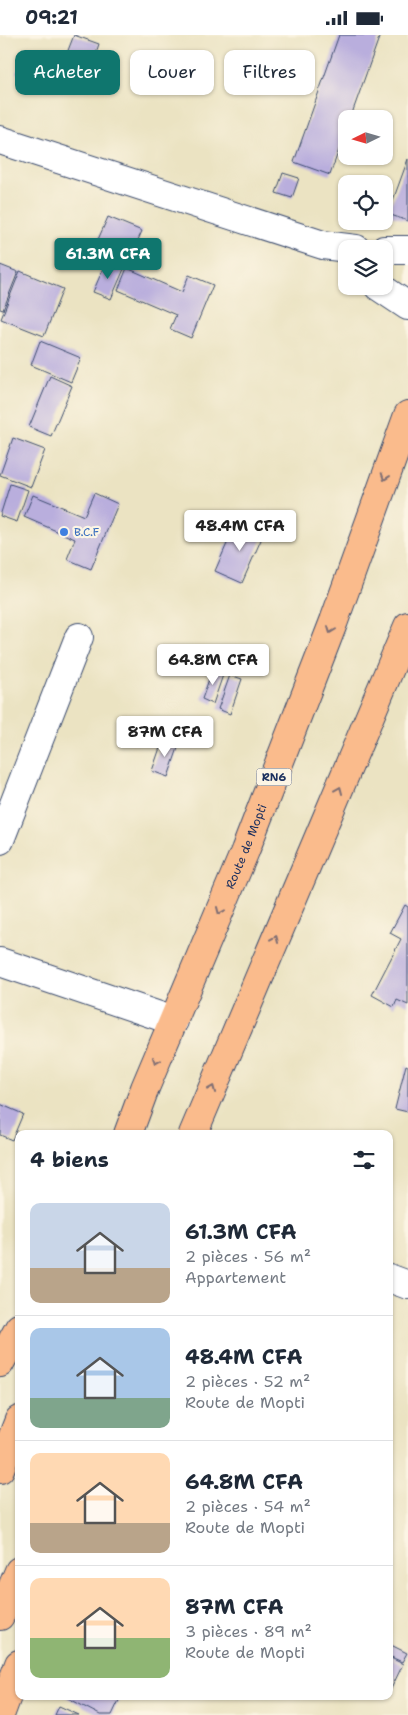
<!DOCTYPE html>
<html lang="fr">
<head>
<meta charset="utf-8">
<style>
	:root { --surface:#fff; --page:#f6f6f7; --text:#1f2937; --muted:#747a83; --line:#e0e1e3; --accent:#0f766e }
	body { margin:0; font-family:"Shantell Sans",sans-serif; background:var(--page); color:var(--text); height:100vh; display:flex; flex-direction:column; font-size:19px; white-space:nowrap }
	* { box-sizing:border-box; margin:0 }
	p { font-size:16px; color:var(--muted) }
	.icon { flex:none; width:28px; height:28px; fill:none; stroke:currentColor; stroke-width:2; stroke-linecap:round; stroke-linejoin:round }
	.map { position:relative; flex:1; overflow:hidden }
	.side { position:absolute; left:15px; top:1095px; width:378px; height:570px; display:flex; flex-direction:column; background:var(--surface); border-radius:10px; box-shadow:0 1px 4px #0004 }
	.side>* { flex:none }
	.guide { position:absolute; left:15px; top:15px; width:379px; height:45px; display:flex; gap:10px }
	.needle { width:32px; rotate:265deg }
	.fabs { position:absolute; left:338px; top:75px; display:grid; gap:10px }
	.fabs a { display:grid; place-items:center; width:55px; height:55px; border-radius:10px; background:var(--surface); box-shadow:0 1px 4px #0004; font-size:25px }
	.price { position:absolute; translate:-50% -42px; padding:0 11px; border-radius:5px; background:#fff; color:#222; font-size:16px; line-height:32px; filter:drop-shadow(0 1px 2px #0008) }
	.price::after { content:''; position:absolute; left:50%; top:30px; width:15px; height:11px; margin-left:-8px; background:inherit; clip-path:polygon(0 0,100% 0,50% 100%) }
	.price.current { background:var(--accent); color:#fff }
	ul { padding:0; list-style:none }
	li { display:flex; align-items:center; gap:15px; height:125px; padding:0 15px }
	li+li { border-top:1px solid var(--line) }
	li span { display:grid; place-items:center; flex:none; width:140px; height:100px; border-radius:10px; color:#555 }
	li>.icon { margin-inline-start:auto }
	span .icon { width:60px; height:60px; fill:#fffc; stroke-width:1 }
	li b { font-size:21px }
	h2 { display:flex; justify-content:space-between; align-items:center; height:60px; padding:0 15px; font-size:21px }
	.pill { padding:0 18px; border-radius:10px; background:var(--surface); box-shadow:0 1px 4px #0004; font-size:18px; line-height:45px }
	.pill.current { background:var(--accent); color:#fff }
	.status { display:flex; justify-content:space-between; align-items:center; height:35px; padding:0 25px; background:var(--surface); direction:ltr }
	.status svg { height:14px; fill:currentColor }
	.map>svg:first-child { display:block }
	.building { fill:#b9aedd }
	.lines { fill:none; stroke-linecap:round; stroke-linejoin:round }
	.minor-casing { stroke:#3a4a6d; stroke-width:30 }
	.highway-casing { stroke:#3a4a6d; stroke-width:30 }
	.minor { stroke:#fff; stroke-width:28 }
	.highway { stroke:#fabb8c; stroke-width:28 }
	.oneway { stroke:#7f6e73 }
	.shop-dot { fill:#3f7fe0; stroke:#fcf5e5; stroke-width:2 }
	.labels { text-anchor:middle; stroke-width:4.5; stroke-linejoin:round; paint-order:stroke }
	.shield { fill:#fcf5e5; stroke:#5e6a86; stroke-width:1 }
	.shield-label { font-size:11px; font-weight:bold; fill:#1b2f5e }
	.shop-label { font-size:12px; fill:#366cbe; stroke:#fcf5e5; text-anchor:start }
	.street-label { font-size:12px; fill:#1b2f5e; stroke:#fcf5e5 }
</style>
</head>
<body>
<div class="status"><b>09:21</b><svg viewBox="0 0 49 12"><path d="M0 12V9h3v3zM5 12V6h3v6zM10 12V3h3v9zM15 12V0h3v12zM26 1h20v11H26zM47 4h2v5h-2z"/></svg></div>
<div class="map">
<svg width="408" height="1680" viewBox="0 0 408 1680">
	<rect width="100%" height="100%" fill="#fcf5e5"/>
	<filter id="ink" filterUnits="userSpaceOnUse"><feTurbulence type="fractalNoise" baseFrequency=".02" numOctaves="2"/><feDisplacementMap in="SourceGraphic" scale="10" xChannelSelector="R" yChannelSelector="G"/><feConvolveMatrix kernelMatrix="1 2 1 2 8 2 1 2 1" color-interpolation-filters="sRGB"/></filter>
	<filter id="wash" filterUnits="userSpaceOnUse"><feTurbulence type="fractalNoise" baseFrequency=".0096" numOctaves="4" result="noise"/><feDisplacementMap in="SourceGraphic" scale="20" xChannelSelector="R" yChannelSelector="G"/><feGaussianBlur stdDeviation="1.12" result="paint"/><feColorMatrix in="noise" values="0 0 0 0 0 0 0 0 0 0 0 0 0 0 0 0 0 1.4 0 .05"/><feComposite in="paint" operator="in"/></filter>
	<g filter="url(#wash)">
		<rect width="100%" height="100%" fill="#ebe3c2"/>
		<g id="blocks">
			<!-- building -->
			<g class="building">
				<polygon points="74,0 99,9 88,41 62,31"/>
				<polygon points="339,0 380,0 350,84 346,84 346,95 330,140 294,127"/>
				<polygon points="26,14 48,23 38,47 16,38"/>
				<polygon points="408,124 408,186 388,179"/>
				<polygon points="283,138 299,143 292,163 276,158"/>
				<polygon points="108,182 142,196 126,232 92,218"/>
				<polygon points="106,227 124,234 111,264 93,257"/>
				<polygon points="0,230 18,237 3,275 0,274"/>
				<polygon points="127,233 182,257 189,240 213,250 191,303 170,294 176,280 118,255"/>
				<polygon points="20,236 63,254 44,301 1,284"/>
				<polygon points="40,306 81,323 71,347 31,330"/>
				<polygon points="50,341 72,351 51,401 29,392"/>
				<polygon points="13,403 45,415 31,452 0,440"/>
				<polygon points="10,449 28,455 17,487 0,481"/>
				<polygon points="94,458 118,469 91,534 67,524 75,504 24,482 33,460 84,481"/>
				<polygon points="237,486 264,498 242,548 215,536"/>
				<polygon points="213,633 224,637 213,669 202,664"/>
				<polygon points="230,640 242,644 230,679 218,674"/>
				<polygon points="163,704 179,710 168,742 152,736"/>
				<polygon points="405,870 408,872 408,970 397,965 394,972 372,960 401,904 390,898"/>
				<polygon points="406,1030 408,1031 408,1077 395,1074"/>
				<polygon points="0,1069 23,1079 12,1105 0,1100"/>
				<polygon points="391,1610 407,1618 402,1627 389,1621"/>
				<polygon points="389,1622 403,1629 390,1656 389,1655"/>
				<polygon points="64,1661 121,1661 112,1680 100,1680"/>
				<polygon points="59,1671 79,1680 55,1680"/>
			</g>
		</g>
	</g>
	<g filter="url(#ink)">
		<use href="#blocks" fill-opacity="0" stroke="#3a4a6d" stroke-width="1"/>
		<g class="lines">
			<defs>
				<g id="minor">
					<polyline points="0,105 323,210 356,214"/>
					<polyline points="384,215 408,215"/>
					<polyline points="378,251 408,271"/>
					<polyline points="0,805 79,602"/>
					<polyline points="0,927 174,986"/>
					<polyline points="389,1243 408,1250"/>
				</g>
				<g id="highway">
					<path id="s1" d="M 128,1099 L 145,1053 L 245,816 L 334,586 L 408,380"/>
					<polyline points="193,1099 408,591"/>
					<polyline points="0,1328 19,1293"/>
					<polyline points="0,1434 19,1385"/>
					<polyline points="0,1581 19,1536"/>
					<polyline points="0,1680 19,1629"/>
				</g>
			</defs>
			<!-- minor casing -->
			<use href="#minor" class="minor-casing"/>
			<!-- highway casing -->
			<use href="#highway" class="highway-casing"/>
			<!-- minor -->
			<use href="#minor" class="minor"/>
			<!-- highway -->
			<use href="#highway" class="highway"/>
		</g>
		<!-- one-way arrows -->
		<defs><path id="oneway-chevron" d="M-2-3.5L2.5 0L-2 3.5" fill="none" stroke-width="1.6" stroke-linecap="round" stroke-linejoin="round" transform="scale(1.25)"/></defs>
		<g class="oneway">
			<use href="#oneway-chevron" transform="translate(385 442) rotate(109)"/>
			<use href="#oneway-chevron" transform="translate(331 595) rotate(111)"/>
			<use href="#oneway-chevron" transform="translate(339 755) rotate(-67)"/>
			<use href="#oneway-chevron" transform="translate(220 876) rotate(113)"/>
			<use href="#oneway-chevron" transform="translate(275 904) rotate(-67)"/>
			<use href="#oneway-chevron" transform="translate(156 1026) rotate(113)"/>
			<use href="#oneway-chevron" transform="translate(212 1054) rotate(-67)"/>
		</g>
	</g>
	<!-- markers -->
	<circle class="shop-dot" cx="64" cy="497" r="5"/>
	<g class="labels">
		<!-- shield labels -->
		<rect class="shield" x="256.5" y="733.5" width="35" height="17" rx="4"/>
		<g class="shield-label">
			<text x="274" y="746">RN6</text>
		</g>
		<!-- shop labels -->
		<g class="shop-label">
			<text x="74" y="501">B.C.F</text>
		</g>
		<!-- street labels -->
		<g class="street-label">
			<text dy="4" stroke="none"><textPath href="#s1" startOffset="311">Route de Mopti</textPath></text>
		</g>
	</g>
</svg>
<div class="fabs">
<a><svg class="needle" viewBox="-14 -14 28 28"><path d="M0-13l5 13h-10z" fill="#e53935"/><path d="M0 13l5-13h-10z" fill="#747a83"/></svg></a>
<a><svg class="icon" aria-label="locate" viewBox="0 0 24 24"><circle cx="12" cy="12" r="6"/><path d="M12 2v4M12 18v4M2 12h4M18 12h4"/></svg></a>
<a><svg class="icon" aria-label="layers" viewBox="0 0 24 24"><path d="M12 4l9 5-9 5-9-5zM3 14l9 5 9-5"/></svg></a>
</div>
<b class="price current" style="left:108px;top:245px">61.3M CFA</b>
<b class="price" style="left:240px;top:517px">48.4M CFA</b>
<b class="price" style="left:213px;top:651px">64.8M CFA</b>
<b class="price" style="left:165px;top:723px">87M CFA</b>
<div class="guide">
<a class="pill current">Acheter</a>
<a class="pill">Louer</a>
<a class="pill">Filtres</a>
</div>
<section class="side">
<h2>4 biens<svg class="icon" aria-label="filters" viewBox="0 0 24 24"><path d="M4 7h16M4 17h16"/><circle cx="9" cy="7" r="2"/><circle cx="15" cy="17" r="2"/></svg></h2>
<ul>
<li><span style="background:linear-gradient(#c9d6e8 65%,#b9a48a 0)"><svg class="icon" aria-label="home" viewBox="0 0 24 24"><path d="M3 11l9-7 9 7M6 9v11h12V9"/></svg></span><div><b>61.3M CFA</b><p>2 pièces · 56 m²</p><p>Appartement</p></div></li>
<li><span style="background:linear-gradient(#a9c7e8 70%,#7fa58c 0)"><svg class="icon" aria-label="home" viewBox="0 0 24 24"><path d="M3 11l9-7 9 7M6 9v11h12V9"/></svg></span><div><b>48.4M CFA</b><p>2 pièces · 52 m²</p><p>Route de Mopti</p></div></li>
<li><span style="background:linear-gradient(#ffd9b3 70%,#b9a48a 0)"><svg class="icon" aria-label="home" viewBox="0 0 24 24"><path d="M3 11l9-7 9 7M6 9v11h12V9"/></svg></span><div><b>64.8M CFA</b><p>2 pièces · 54 m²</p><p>Route de Mopti</p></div></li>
<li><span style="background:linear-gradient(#ffd9b3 60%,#8fb573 0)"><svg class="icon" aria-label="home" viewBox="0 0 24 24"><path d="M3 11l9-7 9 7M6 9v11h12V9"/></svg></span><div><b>87M CFA</b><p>3 pièces · 89 m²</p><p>Route de Mopti</p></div></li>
</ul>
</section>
</div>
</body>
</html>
